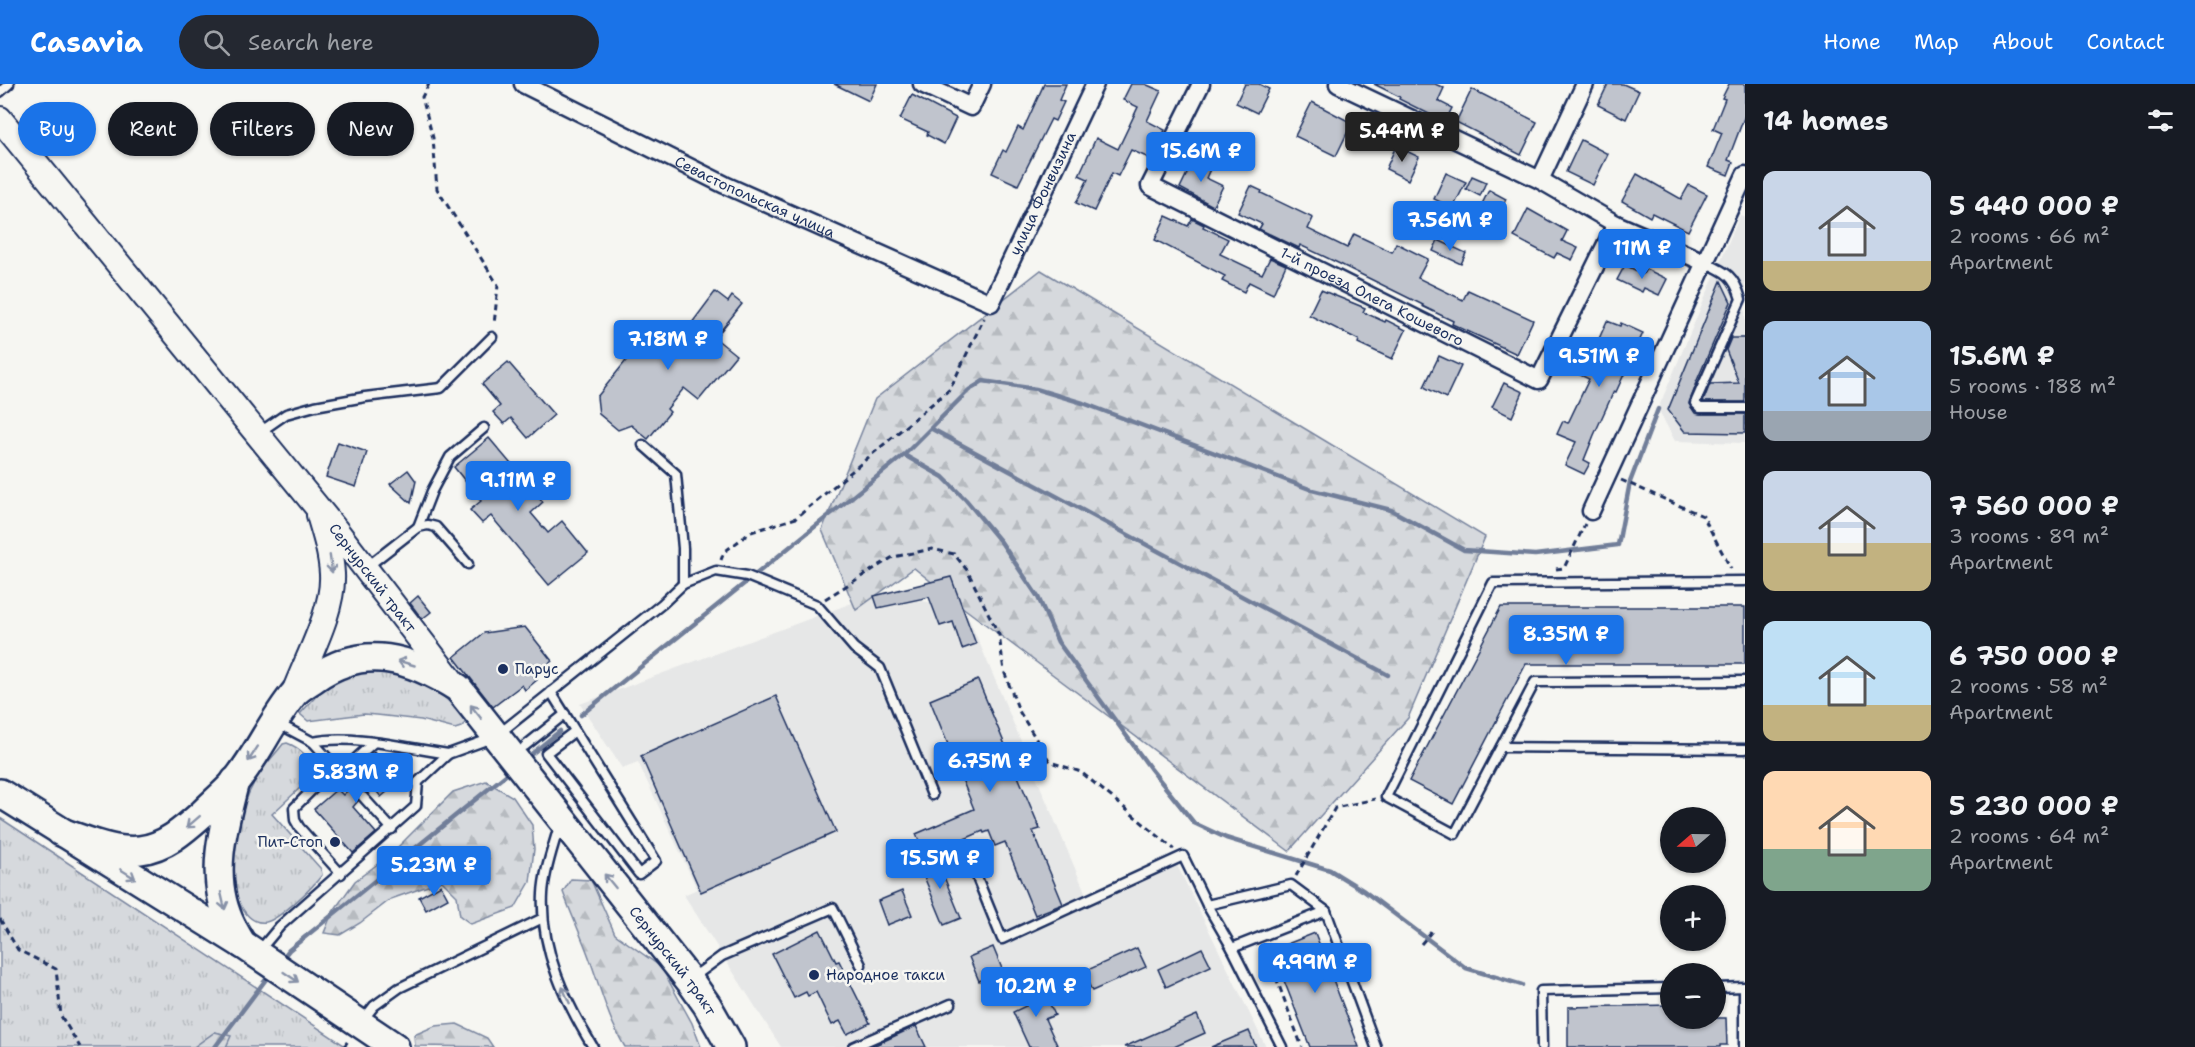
<!DOCTYPE html>
<html lang="en">
<head>
<meta charset="utf-8">
<style>
	:root { --surface:#171b24; --page:#242831; --text:#f1f3f6; --muted:#9ea1a6; --accent:#1a73e8 }
	body { margin:0; font-family:"Shantell Sans",sans-serif; background:var(--page); color:var(--text); height:100vh; display:flex; flex-direction:column; font-size:22px; white-space:nowrap }
	* { box-sizing:border-box; margin:0 }
	p { font-size:20px; color:var(--muted) }
	.icon { flex:none; width:33px; height:33px; fill:none; stroke:currentColor; stroke-width:2; stroke-linecap:round; stroke-linejoin:round }
	.map { position:relative; flex:1; overflow:hidden }
	.sheet { display:flex; flex-direction:column; background:var(--surface); width:450px }
	.sheet>* { flex:none }
	.hud { position:absolute; left:18px; top:18px; width:570px; height:54px; display:flex; gap:12px }
	.needle { width:39px; rotate:250deg }
	.buttons { position:absolute; left:1660px; top:723px; display:grid; gap:12px }
	.buttons a { display:grid; place-items:center; width:66px; height:66px; border-radius:50%; background:var(--surface); box-shadow:0 2px 4px #0004; font-size:30px }
	.price { position:absolute; translate:-50% -51px; padding:0 14px; border-radius:6px; background:var(--accent); color:#fff; font-size:20px; line-height:39px; filter:drop-shadow(0 2px 3px #0008) }
	.price::after { content:''; position:absolute; left:50%; top:36px; width:18px; height:14px; margin-left:-9px; background:inherit; clip-path:polygon(0 0,100% 0,50% 100%) }
	.price.current { background:#222; color:#fff }
	ul { padding:0; list-style:none }
	li { display:flex; align-items:center; gap:18px; height:150px; padding:0 18px }
	li span { display:grid; place-items:center; flex:none; width:168px; height:120px; border-radius:12px; color:#555 }
	li>.icon { margin-inline-start:auto }
	span .icon { width:72px; height:72px; fill:#fffc; stroke-width:1 }
	li b { font-size:26px }
	h2 { display:flex; justify-content:space-between; align-items:center; height:72px; padding:0 18px; font-size:26px }
	.pill { padding:0 21px; border-radius:27px; background:var(--surface); box-shadow:0 2px 4px #0004; font-size:21px; line-height:54px }
	.pill.current { background:var(--accent); color:#fff }
	header { display:flex; align-items:center; gap:36px; box-sizing:border-box; height:84px; padding:0 30px; background:var(--accent); color:#fff }
	header strong { font-size:28px }
	nav { display:flex; gap:33px; margin-inline-start:auto; font-size:21px }
	.search { width:420px; height:54px; background:var(--page); display:flex; align-items:center; gap:15px; box-sizing:border-box; padding:0 21px; border-radius:33px; color:var(--muted); font-size:22px }
	main { display:flex; flex:1; min-height:0 }
	.map>svg:first-child { display:block }
	.built { fill:#e6e7e7 }
	.grass { fill:url(#grass-tufts); stroke:#78849e; stroke-width:1.5 }
	.forest { fill:url(#forest-firs); stroke:#78849e; stroke-width:1.5 }
	.lines { fill:none; stroke-linecap:round; stroke-linejoin:round }
	.stream { stroke:#717e99; stroke-width:4.5 }
	.building { fill:#c0c4cd; stroke:#1b2f5e; stroke-width:1.5 }
	.service-casing { stroke:#1b2f5e; stroke-width:13 }
	.minor-casing { stroke:#1b2f5e; stroke-width:21 }
	.secondary-casing { stroke:#1b2f5e; stroke-width:28 }
	.primary-casing { stroke:#1b2f5e; stroke-width:32 }
	.path { stroke:#1b2f5e; stroke-width:3; stroke-dasharray:6 4.5; stroke-linecap:butt }
	.service { stroke:#f6f6f2; stroke-width:8 }
	.minor { stroke:#f6f6f2; stroke-width:16 }
	.secondary { stroke:#f6f6f2; stroke-width:24 }
	.primary { stroke:#f6f6f2; stroke-width:27 }
	.oneway { stroke:#8892a8 }
	.poi-dot { fill:#1b2f5e; stroke:#f6f6f2; stroke-width:2 }
	.labels { text-anchor:middle; stroke-width:5; stroke-linejoin:round; paint-order:stroke }
	.street-label { font-size:15px; fill:#1b2f5e; stroke:#f6f6f2 }
	.poi-label { font-size:15px; fill:#1b2f5e; stroke:#f6f6f2; text-anchor:start }
</style>
</head>
<body>
<header>
<strong>Casavia</strong>
<div class="search"><svg class="icon" aria-label="search" viewBox="0 0 24 24"><circle cx="10" cy="10" r="6"/><path d="M15 15l6 6"/></svg>Search here</div>
<nav><a>Home</a><a>Map</a><a>About</a><a>Contact</a></nav>
</header>
<main>
<div class="map">
<svg width="1745" height="963" viewBox="0 0 1745 963">
	<defs>
		<pattern id="grass-tufts" width="24" height="20" patternUnits="userSpaceOnUse" patternTransform="scale(1.5)"><rect width="24" height="20" fill="#d6d9dd"/><path d="M3 7l-1-3M5 7V3M7 7l1-3M15 17l-1-3M17 17v-4M19 17l1-3" fill="none" stroke="#b7bbc0"/></pattern>
		<pattern id="forest-firs" width="22" height="20" patternUnits="userSpaceOnUse" patternTransform="scale(1.5)"><rect width="22" height="20" fill="#d6d9dd"/><path d="M5 1l3.5 6h-7zM16 11l3.5 6h-7z" fill="#b7bbc0"/></pattern>
	</defs>
	<rect width="100%" height="100%" fill="#f6f6f2"/>
	<filter id="ink" filterUnits="userSpaceOnUse"><feTurbulence type="fractalNoise" baseFrequency=".0167" numOctaves="2"/><feDisplacementMap in="SourceGraphic" scale="12" xChannelSelector="R" yChannelSelector="G"/><feConvolveMatrix kernelMatrix="1 2 1 2 8 2 1 2 1" color-interpolation-filters="sRGB"/></filter>
	<g filter="url(#ink)">
		<!-- built -->
		<g class="built">
			<polygon points="1740,131 1745,133 1745,359 1675,357 1658,325"/>
			<polygon points="879,509 965,525 1088,815 1176,779 1266,963 781,963 684,811 697,805 638,678 622,684 580,620"/>
		</g>
		<!-- grass -->
		<g class="grass">
			<polygon points="390,584 436,606 465,632 465,639 461,643 455,645 421,636 377,631 364,630 308,637 300,630 330,597 353,588"/>
			<path d="M 287,659 C 299,663 314,677 316,689 L 272,730 L 321,785 L 322,791 C 313,803 280,835 266,838 C 245,842 232,808 232,791 C 231,781 232,768 234,758 C 238,737 246,712 257,693 C 264,681 275,671 283,660 Z"/>
			<polygon points="0,734 347,963 226,963 230,952 215,948 194,963 0,963"/>
		</g>
		<!-- forest -->
		<g class="forest">
			<polygon points="1041,186 1485,453 1408,634 1289,767 965,525 914,484 856,526 822,446 875,315"/>
			<polygon points="486,697 513,713 532,741 534,765 530,798 515,824 471,840 460,832 457,812 442,797 391,815 360,839 340,851 324,849 332,829 355,797 391,770 453,708"/>
			<path d="M 571,795 L 591,796 L 615,850 L 661,883 L 692,939 L 701,963 L 625,963 C 608,935 600,903 589,873 C 581,851 571,830 563,808 Z"/>
			<polygon points="457,940 487,954 493,963 415,962 414,951 435,942"/>
			<polygon points="215,948 231,952 226,963 194,963"/>
		</g>
		<g class="lines">
			<!-- stream -->
			<g class="stream">
				<polyline points="974,303 983,297 1036,305 1083,319 1312,406 1391,426 1464,466 1535,471 1618,461 1630,398 1658,325"/>
				<polyline points="932,345 1388,591"/>
				<polyline points="904,371 943,393 966,416 1001,458 1038,513 1058,558 1150,684 1194,739 1226,754 1330,786 1364,807 1466,884 1522,901"/>
				<polyline points="581,631 904,371 969,306 976,302"/>
				<polyline points="529,672 560,647"/>
				<polyline points="285,871 289,866 507,690"/>
				<polyline points="215,963 267,894"/>
			</g>
		</g>
		<!-- building -->
		<g class="building">
			<polygon points="834,0 877,0 869,17"/>
			<polygon points="1044,0 1066,0 1059,16 1064,18 1055,37 1051,35 1018,101 992,89 1003,66 1006,68 1018,43 1023,46"/>
			<polygon points="1131,0 1145,0 1161,7 1147,37 1165,46 1151,75 1131,66 1118,92 1112,89 1094,127 1076,119 1088,95 1079,91 1096,54 1118,65 1138,23 1123,16"/>
			<polygon points="1245,0 1259,0 1269,5 1257,29 1236,19"/>
			<polygon points="1374,0 1435,0 1444,4 1438,17 1452,24 1445,38 1399,15 1400,13"/>
			<polygon points="1608,0 1623,0 1639,7 1626,35 1598,21"/>
			<polygon points="1729,0 1745,0 1745,31 1728,76 1733,78 1728,91 1708,83 1722,49 1713,45 1725,15 1722,14"/>
			<polygon points="1472,5 1537,38 1521,71 1456,38"/>
			<polygon points="912,11 956,34 944,60 927,51 928,48 900,35"/>
			<polygon points="1312,18 1352,39 1336,72 1295,52"/>
			<polygon points="1581,56 1608,70 1593,101 1566,88"/>
			<polygon points="1396,62 1419,73 1408,96 1386,85"/>
			<polygon points="1194,75 1211,83 1206,94 1223,102 1213,122 1180,104"/>
			<polygon points="1446,89 1466,98 1453,124 1434,115"/>
			<polygon points="1637,90 1681,115 1689,101 1707,110 1688,147 1652,129 1650,133 1622,117"/>
			<polygon points="1472,92 1486,98 1480,112 1466,105"/>
			<polygon points="1251,102 1262,107 1261,109 1313,134 1308,145 1347,164 1354,150 1392,168 1396,159 1428,175 1418,194 1463,216 1468,206 1533,236 1517,270 1452,240 1453,237 1422,222 1423,221 1340,180 1300,161 1299,164 1259,145 1262,140 1238,129"/>
			<polygon points="1489,106 1506,115 1496,137 1478,128"/>
			<polygon points="1528,125 1567,147 1562,157 1578,164 1572,176 1557,169 1554,174 1514,153"/>
			<polygon points="1166,132 1188,142 1192,135 1204,141 1203,143 1228,155 1220,170 1262,190 1270,174 1286,181 1273,210 1249,198 1244,208 1222,197 1225,192 1155,156"/>
			<polygon points="1438,156 1466,169 1461,180 1433,167"/>
			<polygon points="1625,181 1643,190 1646,185 1667,195 1659,211 1644,204 1642,208 1617,196"/>
			<polygon points="1721,197 1731,218 1695,301 1696,301 1689,320 1695,329 1700,330 1745,330 1745,349 1685,348 1668,326"/>
			<polygon points="1321,206 1365,224 1363,228 1385,238 1386,236 1406,246 1392,275 1358,259 1359,256 1309,231"/>
			<polygon points="715,208 728,218 732,212 742,220 715,254 736,271 699,316 684,304 667,325 670,328 648,355 631,341 618,346 599,330 597,313 649,248 662,258 670,247 680,255"/>
			<polygon points="1607,237 1620,242 1621,239 1643,249 1616,308 1614,307 1594,351 1584,376 1590,379 1584,390 1565,381 1576,358 1557,350 1563,337 1568,339 1589,295 1578,290 1590,266 1593,268"/>
			<polygon points="1731,254 1745,254 1745,318 1703,318 1710,300 1739,299 1726,266"/>
			<polygon points="1439,272 1461,282 1446,314 1424,303"/>
			<polygon points="508,278 554,331 528,354 511,334 504,340 493,328 500,322 482,300"/>
			<polygon points="1504,299 1523,308 1512,333 1492,323"/>
			<polygon points="489,354 543,418 531,429 548,449 562,437 588,469 549,501 491,432 482,439 470,426 481,417 454,383"/>
			<polygon points="338,358 367,368 356,403 326,393"/>
			<polygon points="408,386 416,397 411,419 390,400"/>
			<polygon points="951,493 976,560 962,565 953,538 940,542 929,513 878,524 874,512"/>
			<polygon points="418,512 431,528 422,535 410,519"/>
			<polygon points="1501,523 1745,523 1745,580 1526,580 1453,720 1409,697"/>
			<polygon points="525,543 552,577 534,592 537,596 525,606 522,601 493,623 454,573 484,549"/>
			<polygon points="978,596 1040,745 1033,747 1063,820 1035,831 1005,758 995,762 989,747 984,749 983,747 925,772 916,750 974,725 930,616"/>
			<polygon points="776,612 836,748 701,808 641,672"/>
			<polygon points="374,668 400,697 381,713 374,704 368,709 362,707 358,709 357,714 358,717 353,723 376,749 353,769 314,725 337,705 343,711 348,706 354,708 358,706 358,698 363,693 356,684"/>
			<polygon points="935,771 961,834 944,841 918,778"/>
			<polygon points="441,801 448,814 426,826 419,813"/>
			<polygon points="902,807 912,831 887,841 878,817"/>
			<polygon points="820,846 836,878 839,877 870,939 847,950 840,937 832,941 816,908 808,912 806,908 794,914 772,870"/>
			<polygon points="1315,849 1359,963 1310,963 1272,866"/>
			<polygon points="993,863 1003,887 979,897 969,873"/>
			<polygon points="1137,864 1146,883 1092,907 1083,888"/>
			<polygon points="1202,864 1211,882 1166,903 1158,885"/>
			<polygon points="1040,899 1055,931 1045,935 1058,963 1029,963 1013,928 1028,921 1022,907"/>
			<polygon points="1671,921 1671,934 1726,934 1727,961 1720,961 1720,963 1568,963 1568,923"/>
			<polygon points="1197,931 1205,949 1174,963 1124,963"/>
			<polygon points="916,942 926,963 871,963 914,943"/>
			<polygon points="1249,947 1256,963 1211,963"/>
		</g>
		<g class="lines">
			<defs>
				<g id="service">
					<polyline points="0,8 9,0"/>
					<path d="M 1704,178 C 1726,188 1734,191 1741,215 L 1695,319 L 1700,324 L 1745,324"/>
					<polyline points="260,348 286,330 315,322 365,313 441,304 492,253"/>
					<polyline points="643,361 676,390 683,464 683,500"/>
					<polyline points="418,443 432,407 450,373 484,344"/>
					<polyline points="368,482 418,443 428,441 436,443 468,480"/>
					<polyline points="1745,497 1493,499 1386,713 1455,750 1535,598 1745,597"/>
					<polyline points="551,608 656,777 639,790 546,669 575,647"/>
					<polyline points="277,639 313,658 353,702"/>
					<path d="M 313,658 C 351,650 408,664 448,670"/>
					<polyline points="525,662 565,630"/>
					<polyline points="1501,663 1745,665"/>
					<polyline points="363,713 392,745"/>
					<path d="M 559,742 C 553,764 544,787 543,810 C 540,865 565,917 593,963"/>
					<polyline points="341,790 299,743 295,736 294,724 321,697 341,688 373,659"/>
					<polyline points="978,796 1002,855 1183,772 1207,821 1232,864 1282,963"/>
					<polyline points="1207,821 1291,801 1326,827"/>
					<polyline points="1232,864 1326,827 1376,963"/>
					<polyline points="259,867 280,842 416,722 418,698 448,670 495,653 662,520 683,500 716,487 747,492 817,521 854,564 880,584 932,711"/>
					<polyline points="692,894 722,872 833,824 861,881"/>
					<polyline points="1716,904 1744,903 1744,963"/>
					<polyline points="363,936 374,922 399,904 543,834"/>
					<polyline points="853,963 951,920"/>
					<polyline points="1542,963 1541,907 1671,904"/>
				</g>
				<g id="minor">
					<path id="s1" d="M 523,0 L 725,101 L 991,219 L 1095,0"/>
					<polyline points="922,0 971,23 982,0"/>
					<path id="s2" d="M 1201,0 L 1150,102 L 1539,296 L 1616,140"/>
					<polyline points="1338,0 1540,96 1616,140 1704,178"/>
					<polyline points="1540,96 1585,0"/>
					<polyline points="1591,427 1745,91"/>
				</g>
				<g id="secondary">
					<path id="s3" d="M 0,35 L 335,445 L 455,601"/>
					<path d="M 294,609 C 307,574 334,527 332,490 C 331,470 325,451 319,431"/>
				</g>
				<g id="primary">
					<path d="M 235,697 C 224,741 210,787 227,831 C 230,841 237,851 242,860"/>
					<polyline points="0,709 242,860 395,963"/>
					<path id="s4" d="M 61,748 C 86,756 114,769 140,766 C 165,763 184,746 202,730 C 213,719 225,709 235,698 C 257,672 271,638 293,611 C 298,604 308,599 315,594 C 365,559 410,574 458,604 L 690,897 L 707,921 L 731,963"/>
				</g>
			</defs>
			<!-- service casing -->
			<use href="#service" class="service-casing"/>
			<!-- minor casing -->
			<use href="#minor" class="minor-casing"/>
			<!-- secondary casing -->
			<use href="#secondary" class="secondary-casing"/>
			<!-- primary casing -->
			<use href="#primary" class="primary-casing"/>
			<!-- path -->
			<g class="path">
				<polyline points="429,0 422,13 433,54 437,105 498,201 494,241"/>
				<polyline points="1621,396 1703,432 1731,485"/>
				<polyline points="721,476 724,468 751,448 796,434 950,305 984,234"/>
				<polyline points="1556,485 1564,484 1585,440"/>
				<polyline points="825,515 893,473 932,465 954,470 967,486 999,551 1004,587 1019,627 1050,678 1081,688 1174,765"/>
				<polyline points="1296,792 1335,724 1375,715"/>
				<polyline points="0,835 18,866 56,885 61,932 80,963"/>
				<polyline points="1421,860 1432,847"/>
				<polyline points="1265,864 1302,963"/>
				<polyline points="344,963 349,955"/>
			</g>
			<!-- service -->
			<use href="#service" class="service"/>
			<!-- minor -->
			<use href="#minor" class="minor"/>
			<!-- secondary -->
			<use href="#secondary" class="secondary"/>
			<!-- primary -->
			<use href="#primary" class="primary"/>
		</g>
		<!-- one-way arrows -->
		<defs><path id="oneway-shaft" d="M-6 0H5M1.5-3L5.5 0L1.5 3" fill="none" stroke-width="1.6" stroke-linecap="round" stroke-linejoin="round" transform="scale(1.5)"/></defs>
		<g class="oneway">
			<use href="#oneway-shaft" transform="translate(331 480) rotate(82)"/>
			<use href="#oneway-shaft" transform="translate(406 579) rotate(-164)"/>
			<use href="#oneway-shaft" transform="translate(476 628) rotate(-128)"/>
			<use href="#oneway-shaft" transform="translate(253 670) rotate(123)"/>
			<use href="#oneway-shaft" transform="translate(193 738) rotate(139)"/>
			<use href="#oneway-shaft" transform="translate(128 790) rotate(32)"/>
			<use href="#oneway-shaft" transform="translate(610 797) rotate(-129)"/>
			<use href="#oneway-shaft" transform="translate(223 817) rotate(77)"/>
			<use href="#oneway-shaft" transform="translate(291 893) rotate(34)"/>
			<use href="#oneway-shaft" transform="translate(566 911) rotate(-114)"/>
		</g>
	</g>
	<!-- markers -->
	<g class="poi-dot">
		<circle cx="503" cy="585" r="6"/>
		<circle cx="335" cy="758" r="6"/>
		<circle cx="814" cy="891" r="6"/>
	</g>
	<g class="labels">
		<!-- street labels -->
		<g class="street-label">
			<text dy="5" stroke="none"><textPath href="#s1" startOffset="638">улица Фонвизина</textPath></text>
			<text dy="5" stroke="none"><textPath href="#s1" startOffset="258">Севастопольская улица</textPath></text>
			<text dy="5" stroke="none"><textPath href="#s2" startOffset="362">1-й проезд Олега Кошевого</textPath></text>
			<text dy="5" stroke="none"><textPath href="#s3" startOffset="591">Сернурский тракт</textPath></text>
			<text dy="5" stroke="none"><textPath href="#s4" startOffset="834">Сернурский тракт</textPath></text>
		</g>
		<!-- poi labels -->
		<g class="poi-label">
			<text x="515" y="590">Парус</text>
			<text x="323" y="763" text-anchor="end">Пит-Стоп</text>
			<text x="826" y="896">Народное такси</text>
		</g>
	</g>
</svg>
<div class="buttons">
<a><svg class="needle" viewBox="-14 -14 28 28"><path d="M0-13l5 13h-10z" fill="#e53935"/><path d="M0 13l5-13h-10z" fill="#9ea1a6"/></svg></a>
<a>+</a>
<a>−</a>
</div>
<b class="price current" style="left:1402px;top:79px">5.44M ₽</b>
<b class="price" style="left:1201px;top:99px">15.6M ₽</b>
<b class="price" style="left:1450px;top:168px">7.56M ₽</b>
<b class="price" style="left:1642px;top:196px">11M ₽</b>
<b class="price" style="left:668px;top:287px">7.18M ₽</b>
<b class="price" style="left:1599px;top:304px">9.51M ₽</b>
<b class="price" style="left:518px;top:428px">9.11M ₽</b>
<b class="price" style="left:1566px;top:582px">8.35M ₽</b>
<b class="price" style="left:990px;top:709px">6.75M ₽</b>
<b class="price" style="left:356px;top:720px">5.83M ₽</b>
<b class="price" style="left:940px;top:806px">15.5M ₽</b>
<b class="price" style="left:434px;top:813px">5.23M ₽</b>
<b class="price" style="left:1315px;top:910px">4.99M ₽</b>
<b class="price" style="left:1036px;top:934px">10.2M ₽</b>
<div class="hud">
<a class="pill current">Buy</a>
<a class="pill">Rent</a>
<a class="pill">Filters</a>
<a class="pill">New</a>
</div>
</div>
<section class="sheet">
<h2>14 homes<svg class="icon" aria-label="filters" viewBox="0 0 24 24"><path d="M4 7h16M4 17h16"/><circle cx="9" cy="7" r="2"/><circle cx="15" cy="17" r="2"/></svg></h2>
<ul>
<li><span style="background:linear-gradient(#c9d6e8 75%,#c2b280 0)"><svg class="icon" aria-label="home" viewBox="0 0 24 24"><path d="M3 11l9-7 9 7M6 9v11h12V9"/></svg></span><div><b>5 440 000 ₽</b><p>2 rooms · 66 m²</p><p>Apartment</p></div></li>
<li><span style="background:linear-gradient(#a9c7e8 75%,#9aa5b1 0)"><svg class="icon" aria-label="home" viewBox="0 0 24 24"><path d="M3 11l9-7 9 7M6 9v11h12V9"/></svg></span><div><b>15.6M ₽</b><p>5 rooms · 188 m²</p><p>House</p></div></li>
<li><span style="background:linear-gradient(#c9d6e8 60%,#c2b280 0)"><svg class="icon" aria-label="home" viewBox="0 0 24 24"><path d="M3 11l9-7 9 7M6 9v11h12V9"/></svg></span><div><b>7 560 000 ₽</b><p>3 rooms · 89 m²</p><p>Apartment</p></div></li>
<li><span style="background:linear-gradient(#bfe0f5 70%,#c2b280 0)"><svg class="icon" aria-label="home" viewBox="0 0 24 24"><path d="M3 11l9-7 9 7M6 9v11h12V9"/></svg></span><div><b>6 750 000 ₽</b><p>2 rooms · 58 m²</p><p>Apartment</p></div></li>
<li><span style="background:linear-gradient(#ffd9b3 65%,#7fa58c 0)"><svg class="icon" aria-label="home" viewBox="0 0 24 24"><path d="M3 11l9-7 9 7M6 9v11h12V9"/></svg></span><div><b>5 230 000 ₽</b><p>2 rooms · 64 m²</p><p>Apartment</p></div></li>
</ul>
</section>
</main>
</body>
</html>
